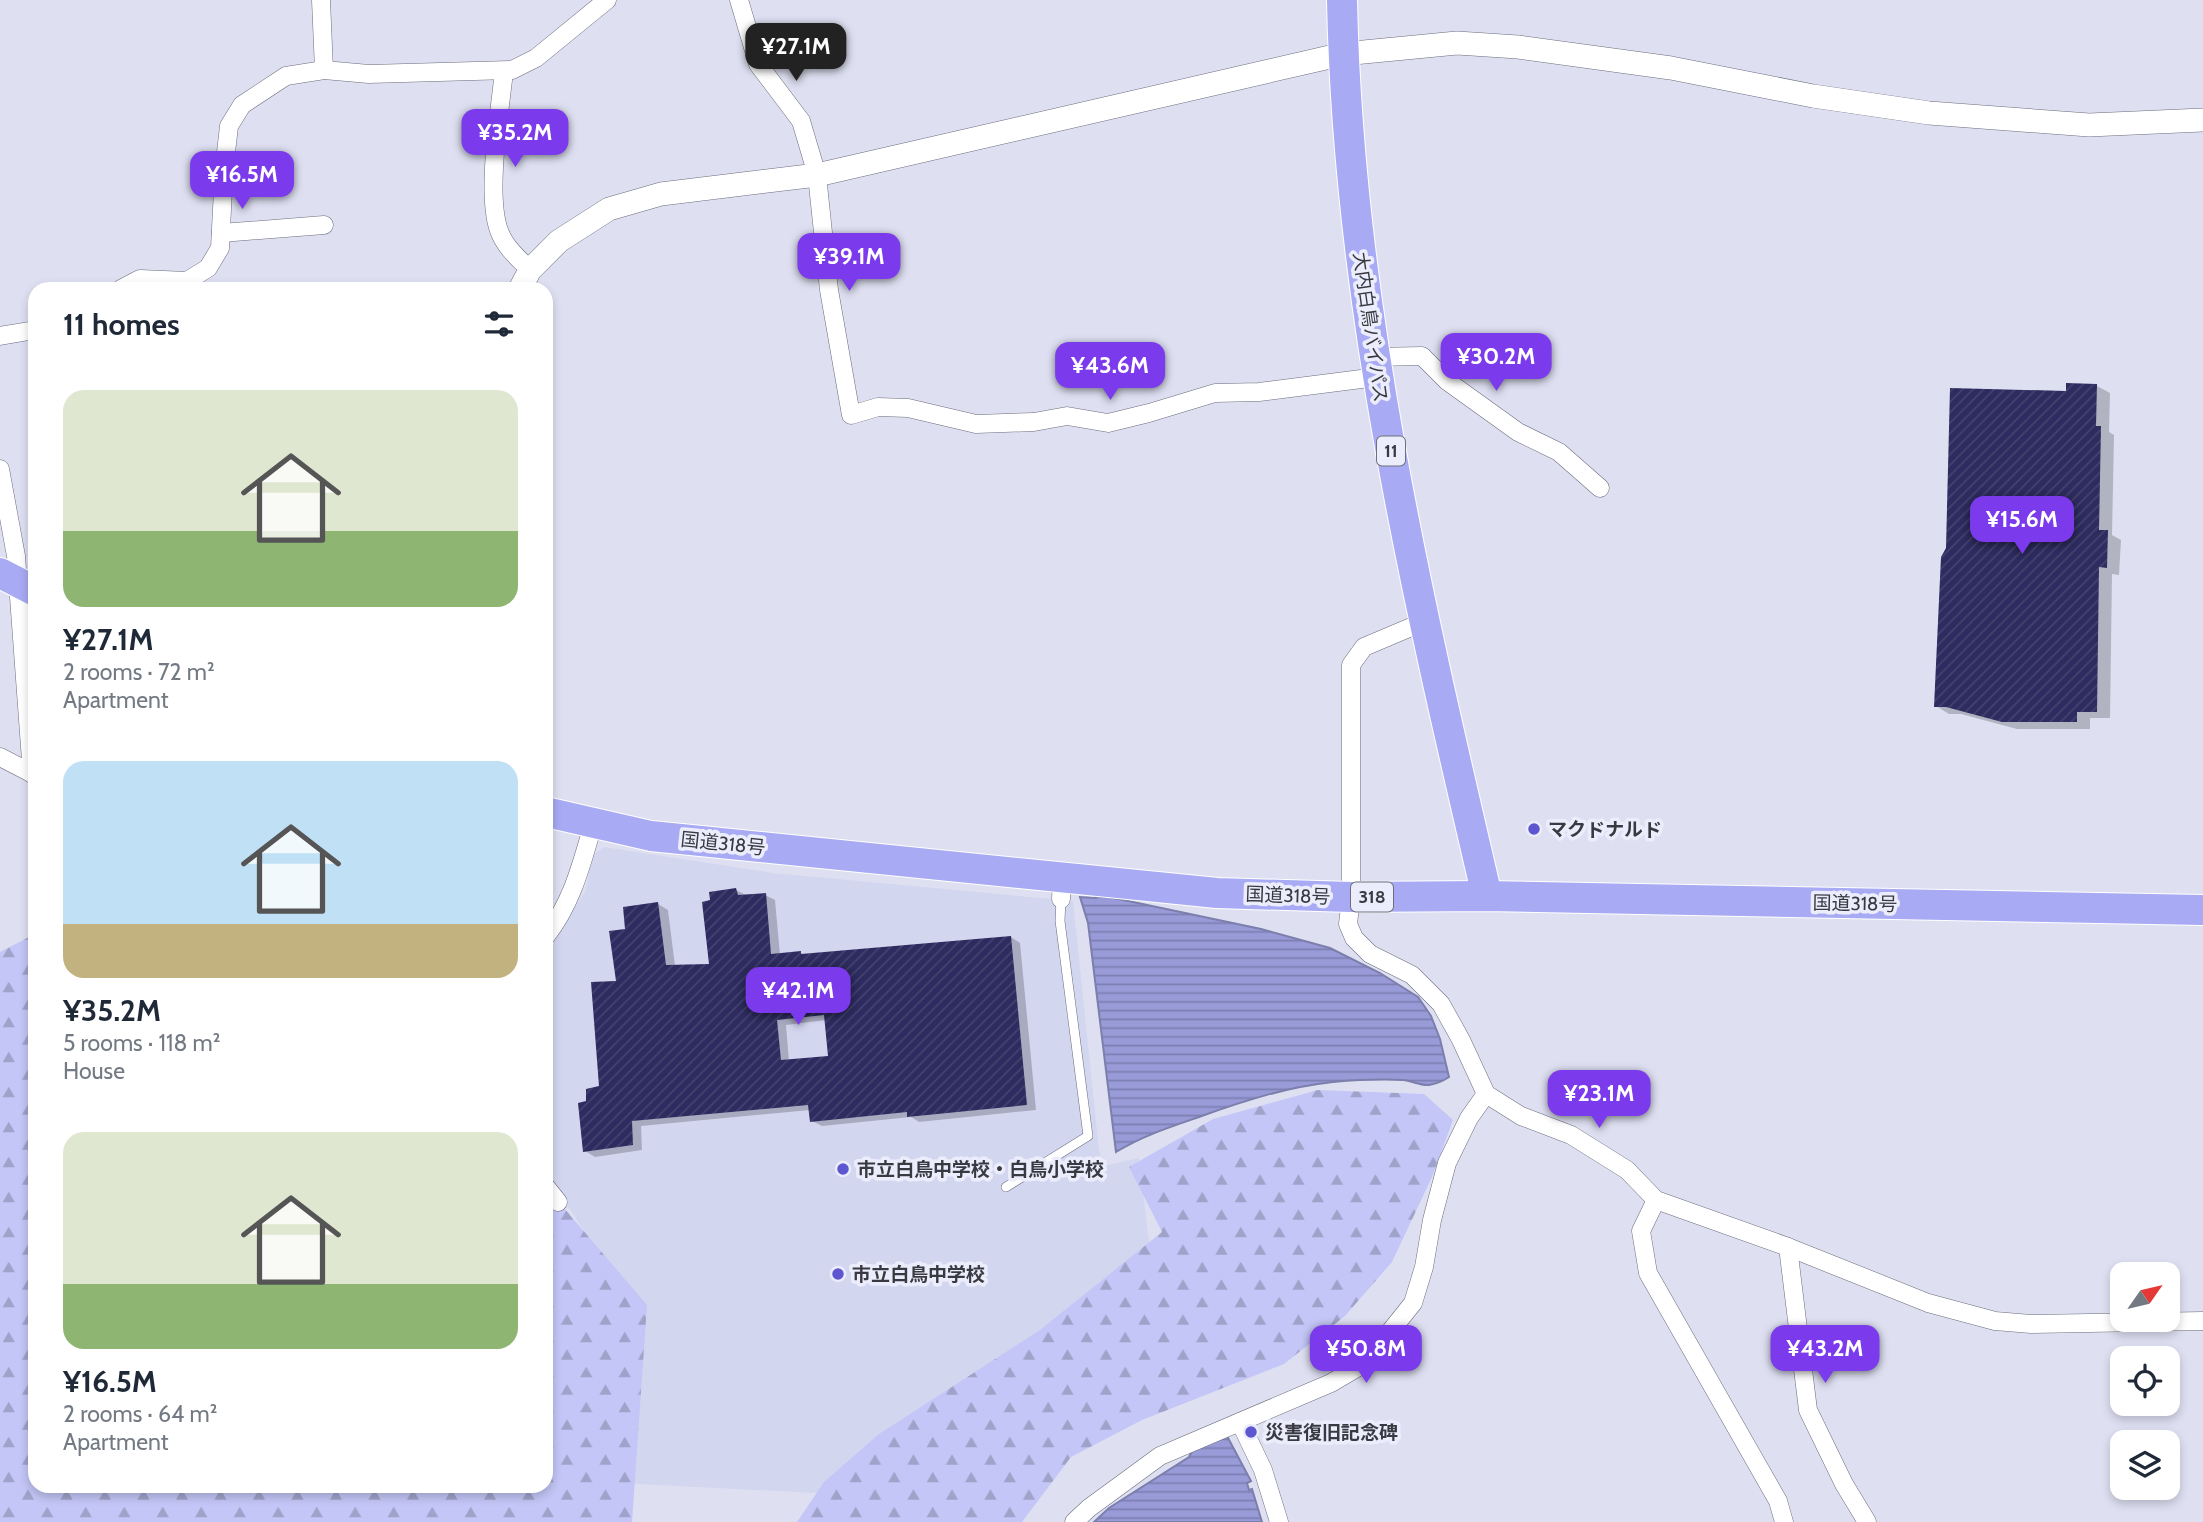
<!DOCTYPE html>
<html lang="en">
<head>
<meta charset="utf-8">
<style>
	:root { --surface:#fff; --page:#f2f2f3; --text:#1f2937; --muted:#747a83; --accent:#7c3aed }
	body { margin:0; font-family:Cabin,"Noto Sans JP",sans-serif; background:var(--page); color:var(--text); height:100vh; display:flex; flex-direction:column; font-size:26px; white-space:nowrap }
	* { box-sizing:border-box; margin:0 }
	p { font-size:23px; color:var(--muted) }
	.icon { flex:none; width:38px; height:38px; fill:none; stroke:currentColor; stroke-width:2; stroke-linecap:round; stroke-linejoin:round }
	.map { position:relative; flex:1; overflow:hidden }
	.drawer { position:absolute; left:28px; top:282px; width:525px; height:1211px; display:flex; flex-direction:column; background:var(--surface); border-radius:21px; box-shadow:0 4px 10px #0003 }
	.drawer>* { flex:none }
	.needle { width:46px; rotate:56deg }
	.buttons { position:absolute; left:2110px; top:1262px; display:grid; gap:14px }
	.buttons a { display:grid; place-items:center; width:70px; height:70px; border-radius:14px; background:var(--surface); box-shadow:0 4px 10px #0003; font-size:35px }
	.price { position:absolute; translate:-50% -60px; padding:0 16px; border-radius:14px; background:var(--accent); color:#fff; font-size:23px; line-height:46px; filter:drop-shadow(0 2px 4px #0008) }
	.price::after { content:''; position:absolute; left:50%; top:42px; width:21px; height:16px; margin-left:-10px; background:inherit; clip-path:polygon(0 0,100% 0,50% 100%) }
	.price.current { background:#222; color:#fff }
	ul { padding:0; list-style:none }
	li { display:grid; align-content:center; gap:14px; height:371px; padding:0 35px }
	li span { display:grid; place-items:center; height:217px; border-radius:21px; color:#555 }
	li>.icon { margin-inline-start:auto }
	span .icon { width:126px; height:126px; fill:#fffc; stroke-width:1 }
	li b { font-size:30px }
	h2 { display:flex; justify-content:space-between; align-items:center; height:84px; padding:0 35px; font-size:30px }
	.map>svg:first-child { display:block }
	.built { fill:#d3d6ef }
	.forest { fill:url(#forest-firs) }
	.water { fill:url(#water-rules); stroke:#7c7eab; stroke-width:2 }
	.shadow { fill:#0003; fill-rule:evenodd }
	.building { fill:url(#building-hatch); fill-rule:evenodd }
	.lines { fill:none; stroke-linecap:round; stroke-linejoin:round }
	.service-casing { stroke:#6b6c7d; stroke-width:10 }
	.minor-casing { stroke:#6b6c7d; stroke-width:19 }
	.tertiary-casing { stroke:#6b6c7d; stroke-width:24 }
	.trunk-casing { stroke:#fff; stroke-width:32 }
	.service { stroke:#fff; stroke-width:9 }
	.minor { stroke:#fff; stroke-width:18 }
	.tertiary { stroke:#fff; stroke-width:23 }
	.trunk { stroke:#a8aaf4; stroke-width:30 }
	.poi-dot { fill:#5e56ce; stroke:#ecedfc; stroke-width:2.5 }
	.labels { text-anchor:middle; stroke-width:7; stroke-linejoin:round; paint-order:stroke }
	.shield { fill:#ecedfc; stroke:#6f7079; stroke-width:2 }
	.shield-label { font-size:18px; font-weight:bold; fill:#393a41 }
	.street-label { font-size:19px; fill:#393a41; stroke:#ecedfc }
	.poi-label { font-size:19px; font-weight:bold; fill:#393a41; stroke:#ecedfc; text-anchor:start }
</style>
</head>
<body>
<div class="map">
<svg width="2203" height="1522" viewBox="0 0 2203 1522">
	<defs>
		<pattern id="forest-firs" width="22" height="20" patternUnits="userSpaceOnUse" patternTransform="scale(1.75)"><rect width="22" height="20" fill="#c3c6f6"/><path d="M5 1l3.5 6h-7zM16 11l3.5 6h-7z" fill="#9fa2c9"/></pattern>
		<pattern id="water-rules" width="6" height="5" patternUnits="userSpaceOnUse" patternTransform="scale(1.75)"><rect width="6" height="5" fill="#989bd8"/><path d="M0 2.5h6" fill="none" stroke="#7d7fb1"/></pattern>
		<pattern id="building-hatch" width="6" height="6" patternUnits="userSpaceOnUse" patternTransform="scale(1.75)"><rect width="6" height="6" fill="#2d2b5f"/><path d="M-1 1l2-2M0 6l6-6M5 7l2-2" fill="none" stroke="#44426e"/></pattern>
	</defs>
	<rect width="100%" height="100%" fill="#dee0f2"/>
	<!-- built -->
	<polygon class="built" points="604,847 773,873 1073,901 1099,1150 1104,1166 1139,1158 1151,1258 856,1495 617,1483 610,1271 558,1191 548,1180 546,1171 546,948 585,892 593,855"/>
	<!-- forest -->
	<g class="forest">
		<polygon points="35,934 35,1486 546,1486 546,1187 647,1305 632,1522 0,1522 0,952"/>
		<polygon points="1318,1090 1424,1094 1453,1120 1432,1177 1392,1262 1345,1316 1284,1364 1142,1420 1071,1457 1022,1522 797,1522 824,1482 879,1434 1040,1330 1162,1232 1129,1167 1213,1119"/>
	</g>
	<!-- water -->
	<g class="water">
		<path d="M 1095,894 L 1261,929 L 1330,948 L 1380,973 L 1418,997 L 1431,1016 L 1440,1039 L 1449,1077 C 1443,1081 1436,1084 1429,1085 C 1421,1086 1412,1081 1403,1080 C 1380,1079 1356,1080 1333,1082 C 1287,1087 1243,1101 1199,1117 C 1170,1127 1142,1136 1116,1152 L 1088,923 L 1080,897 L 1096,898 Z"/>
		<polygon points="1227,1436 1251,1481 1247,1483 1249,1490 1252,1489 1262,1522 1094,1522 1109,1508 1189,1457 1194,1447"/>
	</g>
	<!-- shadow -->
	<g class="shadow">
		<polygon points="2068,385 2097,386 2110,393 2109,432 2114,435 2112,535 2121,540 2119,575 2112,574 2110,718 2090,718 2090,729 2017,729 1961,714 1949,714 1936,706 2068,393"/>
		<path d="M 736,890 L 746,895 L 765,895 L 775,900 L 780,955 L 801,953 L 806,956 L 1011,937 L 1020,943 L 1036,1110 L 919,1122 L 911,1117 L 822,1126 L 812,1121 L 810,1110 L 641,1126 L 642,1150 L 595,1157 L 585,1151 L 588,1102 L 601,1087 L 627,930 L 658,904 L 668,910 L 675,966 L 711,965 ZM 826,1020 L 830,1057 L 789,1061 L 786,1025 Z"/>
	</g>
	<!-- building -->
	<g class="building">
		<polygon points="2066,383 2097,384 2096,426 2101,426 2099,530 2108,530 2107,568 2099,567 2097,712 2077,712 2077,722 2002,722 1946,707 1934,707 1941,557 1946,548 1950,388 2066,391"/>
		<path d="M 736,888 L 738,895 L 766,893 L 771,954 L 801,951 L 801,954 L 1011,936 L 1027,1105 L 907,1117 L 907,1112 L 810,1122 L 808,1105 L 632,1121 L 633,1145 L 583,1152 L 578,1103 L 586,1101 L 586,1089 L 599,1086 L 591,982 L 616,981 L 609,931 L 625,929 L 623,907 L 658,902 L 666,965 L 709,964 L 702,902 L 710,900 L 709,892 ZM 824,1015 L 828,1056 L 781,1060 L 777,1020 Z"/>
	</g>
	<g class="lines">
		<defs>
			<polyline id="service" points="1006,1187 1088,1136 1060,921 1061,899"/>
			<g id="minor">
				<polyline points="321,0 324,70"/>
				<polyline points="739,0 758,64 801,121 817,175 829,290 851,415 878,407 908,408 976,424 1034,422 1067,416 1108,423 1149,413 1215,393 1259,392 1377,377"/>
				<path d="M 504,71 C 500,111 485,198 500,233 C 506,248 519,259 530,270"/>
				<polyline points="221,233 324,225"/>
				<polyline points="121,289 140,279 187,281 208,268 220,248 224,170 229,126 242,105 286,76 324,70 369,74 512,70 536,58 607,0"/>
				<polyline points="0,336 35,330"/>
				<polyline points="1374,357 1422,356 1447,381 1518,432 1559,452 1600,488"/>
				<polyline points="0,469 16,556 32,774"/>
				<polyline points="1423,622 1364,647 1351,665 1351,897 1348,924 1354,938 1370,954 1412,975 1441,1004 1461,1040 1486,1094 1521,1116 1571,1135 1627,1170 1656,1200 1788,1247 1928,1303 1995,1321 2031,1324 2203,1321"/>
				<polyline points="0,757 35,775"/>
				<polyline points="1061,899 1062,878"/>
				<path d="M 546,936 C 573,901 581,865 593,825"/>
				<polyline points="546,1187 558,1202"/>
				<polyline points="1656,1200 1641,1231 1648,1273 1778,1501 1784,1522"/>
				<polyline points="1788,1247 1808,1410 1844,1484 1867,1522"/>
				<polyline points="1240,1422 1263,1470 1279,1522"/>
				<polyline points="1074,1522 1089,1508 1160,1456 1331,1383 1365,1363 1413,1303 1424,1267 1432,1220 1447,1163 1469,1118 1486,1094"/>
			</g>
			<polyline id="tertiary" points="520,289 530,270 559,241 609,209 661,194 817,175 1343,54 1457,43 1518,47 1671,68 1813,96 1929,113 2089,125 2203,120"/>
			<g id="trunk">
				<path d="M 1342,0 C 1348,304 1418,601 1487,896"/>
				<polyline points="0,573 35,591"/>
				<polyline points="546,812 651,836 1217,893 1351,897 1487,896 2203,910"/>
			</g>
		</defs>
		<!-- service casing -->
		<use href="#service" class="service-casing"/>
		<!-- minor casing -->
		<use href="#minor" class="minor-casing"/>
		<!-- tertiary casing -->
		<use href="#tertiary" class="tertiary-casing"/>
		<!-- trunk casing -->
		<use href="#trunk" class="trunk-casing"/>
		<!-- service -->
		<use href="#service" class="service"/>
		<!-- minor -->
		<use href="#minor" class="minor"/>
		<!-- tertiary -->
		<use href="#tertiary" class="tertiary"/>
		<!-- trunk -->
		<use href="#trunk" class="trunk"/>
	</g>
	<!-- markers -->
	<g class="poi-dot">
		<circle cx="1534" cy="829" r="7"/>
		<circle cx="843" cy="1169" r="7"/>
		<circle cx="838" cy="1274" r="7"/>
		<circle cx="1251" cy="1432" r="7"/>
	</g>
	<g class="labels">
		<!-- shield labels -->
		<g class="shield">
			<rect x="1377" y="436.5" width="28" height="29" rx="5"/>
			<rect x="1351" y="882.5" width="42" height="29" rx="5"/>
		</g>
		<g class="shield-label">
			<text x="1391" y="457">11</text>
			<text x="1372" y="903">318</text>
		</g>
		<!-- street labels -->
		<g class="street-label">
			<text transform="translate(1371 327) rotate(82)" y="7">大内白鳥バイパス</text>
			<text transform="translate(723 843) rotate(6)" y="7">国道318号</text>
			<text transform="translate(1288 895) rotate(2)" y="7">国道318号</text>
			<text transform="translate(1855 903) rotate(1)" y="7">国道318号</text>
		</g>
		<!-- poi labels -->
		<g class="poi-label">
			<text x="1548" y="836">マクドナルド</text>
			<text x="857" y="1176">市立白鳥中学校・白鳥小学校</text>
			<text x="852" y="1281">市立白鳥中学校</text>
			<text x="1265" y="1439">災害復旧記念碑</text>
		</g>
	</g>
</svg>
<div class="buttons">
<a><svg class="needle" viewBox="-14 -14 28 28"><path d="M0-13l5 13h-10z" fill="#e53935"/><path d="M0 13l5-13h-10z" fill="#747a83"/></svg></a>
<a><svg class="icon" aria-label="locate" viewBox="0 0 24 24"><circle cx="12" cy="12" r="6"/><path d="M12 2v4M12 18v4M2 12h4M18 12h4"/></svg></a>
<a><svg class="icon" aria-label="layers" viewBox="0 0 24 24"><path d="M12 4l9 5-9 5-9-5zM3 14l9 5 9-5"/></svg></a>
</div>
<b class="price current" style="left:796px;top:83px">¥27.1M</b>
<b class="price" style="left:515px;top:169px">¥35.2M</b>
<b class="price" style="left:242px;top:211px">¥16.5M</b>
<b class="price" style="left:849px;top:293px">¥39.1M</b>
<b class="price" style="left:1496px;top:393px">¥30.2M</b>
<b class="price" style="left:1110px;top:402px">¥43.6M</b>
<b class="price" style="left:2022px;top:556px">¥15.6M</b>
<b class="price" style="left:798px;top:1027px">¥42.1M</b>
<b class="price" style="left:1599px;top:1130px">¥23.1M</b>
<b class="price" style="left:1366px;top:1385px">¥50.8M</b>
<b class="price" style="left:1825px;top:1385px">¥43.2M</b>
<section class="drawer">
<h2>11 homes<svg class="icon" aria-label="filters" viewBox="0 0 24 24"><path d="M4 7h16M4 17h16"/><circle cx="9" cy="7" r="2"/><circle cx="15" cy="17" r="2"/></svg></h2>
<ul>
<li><span style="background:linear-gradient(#dfe7d0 65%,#8fb573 0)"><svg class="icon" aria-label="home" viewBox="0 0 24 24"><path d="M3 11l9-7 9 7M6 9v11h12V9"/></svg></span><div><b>¥27.1M</b><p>2 rooms · 72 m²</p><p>Apartment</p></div></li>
<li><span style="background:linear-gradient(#bfe0f5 75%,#c2b280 0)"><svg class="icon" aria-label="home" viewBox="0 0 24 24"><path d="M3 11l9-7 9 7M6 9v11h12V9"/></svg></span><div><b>¥35.2M</b><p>5 rooms · 118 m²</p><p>House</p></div></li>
<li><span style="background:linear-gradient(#dfe7d0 70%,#8fb573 0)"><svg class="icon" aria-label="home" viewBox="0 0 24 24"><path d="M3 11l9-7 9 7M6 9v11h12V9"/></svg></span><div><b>¥16.5M</b><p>2 rooms · 64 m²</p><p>Apartment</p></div></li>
</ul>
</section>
</div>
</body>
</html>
